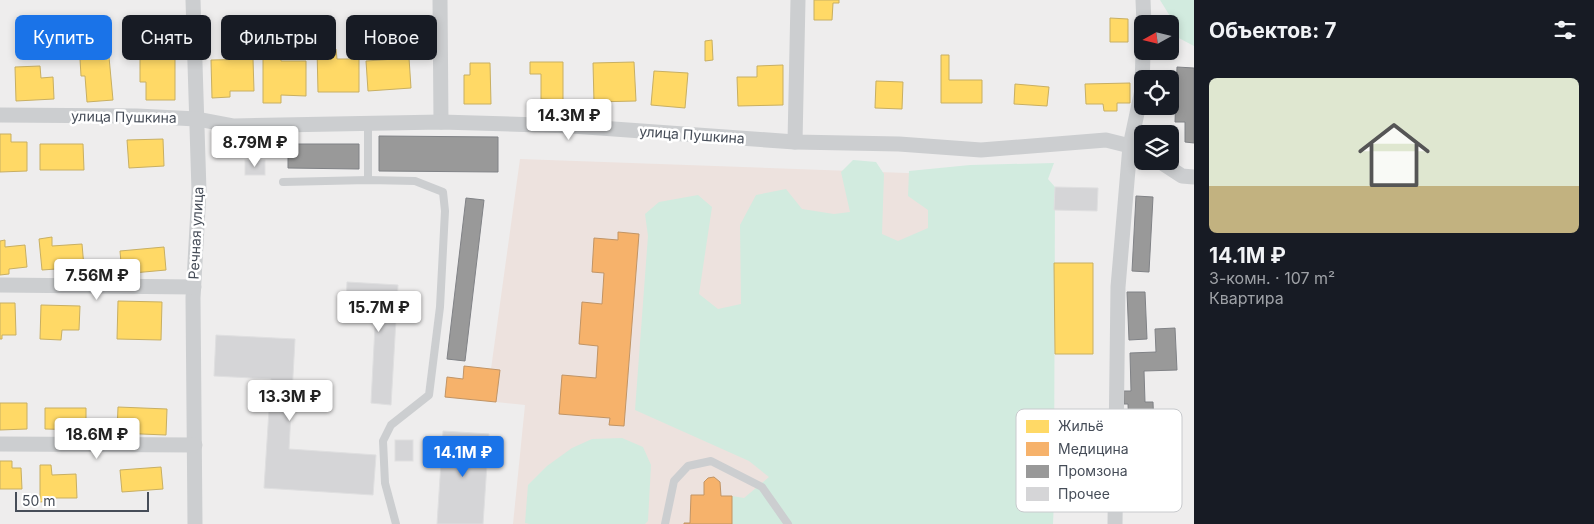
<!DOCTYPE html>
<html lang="ru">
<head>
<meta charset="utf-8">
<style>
	:root { --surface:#171b24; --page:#242831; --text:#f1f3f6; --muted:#9ea1a6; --line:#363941; --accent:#1a73e8 }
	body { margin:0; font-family:Inter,sans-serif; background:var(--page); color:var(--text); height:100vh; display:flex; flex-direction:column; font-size:19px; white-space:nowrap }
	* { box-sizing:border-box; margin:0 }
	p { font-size:16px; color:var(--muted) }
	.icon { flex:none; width:28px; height:28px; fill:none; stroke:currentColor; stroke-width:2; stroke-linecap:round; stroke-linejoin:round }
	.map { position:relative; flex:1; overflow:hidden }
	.side { display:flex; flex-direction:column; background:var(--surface); width:400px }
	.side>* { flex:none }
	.guide { position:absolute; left:15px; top:15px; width:475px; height:45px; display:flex; gap:10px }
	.needle { width:32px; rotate:262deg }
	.fabs { position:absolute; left:1134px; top:15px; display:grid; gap:10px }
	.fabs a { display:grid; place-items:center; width:45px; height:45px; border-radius:8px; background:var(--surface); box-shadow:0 2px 8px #0003; font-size:25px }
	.scale { position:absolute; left:15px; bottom:12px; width:134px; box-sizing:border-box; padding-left:5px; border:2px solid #464d58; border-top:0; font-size:14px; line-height:18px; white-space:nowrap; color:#464d58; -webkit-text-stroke:4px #fff; paint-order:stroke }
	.price { position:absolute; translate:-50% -42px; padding:0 11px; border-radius:5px; background:#fff; color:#222; font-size:16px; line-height:32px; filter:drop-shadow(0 1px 2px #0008) }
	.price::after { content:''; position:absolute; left:50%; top:30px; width:15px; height:11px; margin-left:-8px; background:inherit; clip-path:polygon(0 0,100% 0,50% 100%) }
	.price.on { background:var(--accent); color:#fff }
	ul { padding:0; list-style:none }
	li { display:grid; align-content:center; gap:10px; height:265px; padding:0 15px }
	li+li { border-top:1px solid var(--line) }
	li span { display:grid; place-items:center; height:155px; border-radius:8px; color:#555 }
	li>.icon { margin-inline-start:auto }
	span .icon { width:90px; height:90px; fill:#fffc; stroke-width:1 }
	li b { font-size:21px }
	h2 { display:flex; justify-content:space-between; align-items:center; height:60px; padding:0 15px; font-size:21px }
	.chip { padding:0 18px; border-radius:8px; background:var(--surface); box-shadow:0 2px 8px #0003; font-size:18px; line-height:45px }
	.chip.on { background:var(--accent); color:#fff }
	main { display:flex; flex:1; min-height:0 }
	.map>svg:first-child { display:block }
	.medical { fill:#ede2de }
	.green { fill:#d2ebdf }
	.homes { fill:#ffd966; stroke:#c8af62 }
	.health { fill:#f6b26b; stroke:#c19465 }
	.industry { fill:#999; stroke:#808286 }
	.building { fill:#d5d5d7; stroke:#dfdfe0 }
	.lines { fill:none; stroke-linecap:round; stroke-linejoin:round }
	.service { stroke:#ccced0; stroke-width:8 }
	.minor { stroke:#ccced0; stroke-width:15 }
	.labels { text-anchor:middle; stroke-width:5; stroke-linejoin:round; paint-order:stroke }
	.street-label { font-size:14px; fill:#464d58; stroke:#fff }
	.key { fill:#fff; stroke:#c8cacd; stroke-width:1 }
	.key-label { font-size:14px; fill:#464d58 }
</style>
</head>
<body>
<main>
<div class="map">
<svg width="1194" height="524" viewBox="0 0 1194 524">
	<rect width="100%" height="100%" fill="#eeeded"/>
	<!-- medical -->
	<polygon class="medical" points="520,159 989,176 988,524 513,524 525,405 496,402 500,370 491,369"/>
	<!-- green -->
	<g class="green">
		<polygon points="1160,0 1194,0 1194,46 1175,36 1173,21"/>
		<polygon points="853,160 876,162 884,174 882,234 898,241 928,228 928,210 908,196 909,171 970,165 1054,163 1048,179 1055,187 1054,500 1053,524 732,524 732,496 744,498 769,477 749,461 635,410 648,236 645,214 659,202 698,195 712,207 699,294 718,309 741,304 740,225 756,195 786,189 802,209 834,214 850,212 841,172"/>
		<polygon points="622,438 643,447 651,465 648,521 645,524 530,524 525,523 528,485 547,466 572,448 592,439"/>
	</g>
	<!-- homes -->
	<g class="homes">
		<polygon points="814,0 839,0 839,3 833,3 832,20 814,20"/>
		<polygon points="1110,18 1128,19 1128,42 1110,42"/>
		<polygon points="712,40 713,60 705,61 705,41"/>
		<polygon points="263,43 281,43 281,61 306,61 306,96 281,95 281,103 263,103"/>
		<polygon points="317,49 336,49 337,59 359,59 359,92 318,92"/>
		<polygon points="941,55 949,55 949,80 982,80 982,103 941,103"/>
		<polygon points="175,56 175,100 146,100 146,82 140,82 140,57"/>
		<polygon points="109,57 113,100 87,102 85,76 81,76 80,59"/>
		<polygon points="409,58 411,88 368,91 366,61"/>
		<polygon points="253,59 254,91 230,91 230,97 212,98 211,60"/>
		<polygon points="530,62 563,62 563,100 541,99 541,74 530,74"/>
		<polygon points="634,62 636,101 594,102 593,63"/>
		<polygon points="470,63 490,63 491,104 464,104 464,75 470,75"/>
		<polygon points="783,65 783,105 738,106 737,77 757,77 757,66"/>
		<polygon points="40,66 41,78 53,77 54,99 16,101 15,67"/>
		<polygon points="654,71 688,73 685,108 651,105"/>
		<polygon points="876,81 903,82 902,109 875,108"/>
		<polygon points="1130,83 1130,103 1117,103 1117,111 1104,111 1103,104 1086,104 1085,84"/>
		<polygon points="1015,84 1049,87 1047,106 1014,104"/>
		<polygon points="0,134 11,134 11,142 27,142 27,171 0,172"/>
		<polygon points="163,139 164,166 129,168 127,140"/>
		<polygon points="40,144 83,144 84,170 40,170"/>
		<polygon points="52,237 52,246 82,244 84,267 68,268 69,275 57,276 56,269 42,270 39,239"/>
		<polygon points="5,240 5,247 25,245 27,267 9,269 9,274 0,275 0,241"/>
		<polygon points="164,247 166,270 122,274 120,251"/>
		<polygon points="1054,263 1093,263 1093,354 1055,354"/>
		<polygon points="118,301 162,302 161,340 117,339"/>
		<polygon points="0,303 15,303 16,335 2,335 2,339 0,339"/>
		<polygon points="41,305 80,306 79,330 62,330 61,340 40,339"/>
		<polygon points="0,403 27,403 27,429 0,430"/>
		<polygon points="118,407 167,409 166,435 117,433"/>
		<polygon points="45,408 86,408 86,430 45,429"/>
		<polygon points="0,461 12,461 12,468 21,468 22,489 0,489"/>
		<polygon points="40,465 51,465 52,475 76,474 77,498 52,498 52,501 40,502"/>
		<polygon points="161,467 163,489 122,492 120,470"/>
	</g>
	<!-- health -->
	<g class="health">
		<polygon points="618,232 639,234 624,426 609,425 610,418 559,414 562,375 596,378 598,346 579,344 582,302 602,304 604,273 592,272 594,238 618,240"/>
		<polygon points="464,366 500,370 496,402 445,397 447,377 463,379"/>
		<polygon points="714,477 720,482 721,496 732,496 732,524 684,524 684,523 690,523 691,495 704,495 704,482 708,478"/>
	</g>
	<!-- industry -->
	<g class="industry">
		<polygon points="1177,67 1194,68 1194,143 1185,142 1185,122 1175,122"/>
		<polygon points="379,136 498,137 498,172 379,171"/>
		<polygon points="288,144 359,144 359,169 288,168"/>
		<polygon points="1136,196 1153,197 1149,272 1132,271"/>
		<polygon points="466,198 484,200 465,361 447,359"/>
		<polygon points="1127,292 1145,292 1147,339 1129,340"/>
		<polygon points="1175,328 1177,370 1144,371 1145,402 1153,402 1154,430 1129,431 1128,404 1124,404 1124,391 1131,391 1130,353 1156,352 1155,329"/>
	</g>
	<!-- building -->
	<g class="building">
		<rect x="245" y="160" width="20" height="15"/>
		<polygon points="1055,187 1098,188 1097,211 1054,210"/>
		<polygon points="347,282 398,285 391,405 371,403 376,307 346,305"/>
		<polygon points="216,335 295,339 289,449 376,455 373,495 264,488 271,379 214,376"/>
		<polygon points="443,431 489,434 483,524 437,524"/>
		<rect x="395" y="440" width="18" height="21"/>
	</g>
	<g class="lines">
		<!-- service -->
		<g class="service">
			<polyline points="368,124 368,180"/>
			<polyline points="283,182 368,180 415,181 443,192 445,211 440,307 429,395 391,425 383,441 385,483 396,524"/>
			<polyline points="665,524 674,481 688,466 711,461 762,487 788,524"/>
		</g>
		<!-- minor -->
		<g class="minor">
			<polyline points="193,0 199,191 193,298 195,524"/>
			<polyline points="440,0 441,122"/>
			<polyline points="1143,0 1144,24"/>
			<polyline points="0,115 137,116 197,119 234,126 441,122 572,126 795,142 899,144 981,150 1106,140 1130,146 1142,153"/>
			<polyline points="795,142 798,0"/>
			<polyline points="1159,161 1182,176 1194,177"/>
			<polyline points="0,285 194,287"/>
			<polyline points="0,444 195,445"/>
			<polyline points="1115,524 1118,287 1130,146 1142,90 1143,51"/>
		</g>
	</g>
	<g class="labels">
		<!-- street labels -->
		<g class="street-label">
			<text transform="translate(124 117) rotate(1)" y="5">улица Пушкина</text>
			<text transform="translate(692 135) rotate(4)" y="5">улица Пушкина</text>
			<text transform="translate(196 233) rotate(-87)" y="5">Речная улица</text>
		</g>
	</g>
	<!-- legend -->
	<rect x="1016" y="409" width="166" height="103" rx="8" class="key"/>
	<rect x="1026" y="420" width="23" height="13" fill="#ffd966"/>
	<rect x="1026" y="442" width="23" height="14" fill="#f6b26b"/>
	<rect x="1026" y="465" width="23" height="13" fill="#999"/>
	<rect x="1026" y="487" width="23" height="14" fill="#d5d5d7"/>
	<g class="key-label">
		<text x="1058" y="431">Жильё</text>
		<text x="1058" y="454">Медицина</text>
		<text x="1058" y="476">Промзона</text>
		<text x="1058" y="499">Прочее</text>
	</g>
</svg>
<div class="fabs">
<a><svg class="needle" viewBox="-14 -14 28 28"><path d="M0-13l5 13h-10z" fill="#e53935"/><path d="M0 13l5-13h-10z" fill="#9ea1a6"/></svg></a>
<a><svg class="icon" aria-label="locate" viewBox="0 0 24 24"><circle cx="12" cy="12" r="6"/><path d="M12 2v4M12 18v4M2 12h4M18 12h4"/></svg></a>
<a><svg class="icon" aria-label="layers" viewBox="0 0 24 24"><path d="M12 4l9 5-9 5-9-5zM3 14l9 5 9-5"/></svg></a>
</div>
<div class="scale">50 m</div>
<b class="price" style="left:569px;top:141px">14.3M ₽</b>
<b class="price" style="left:255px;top:168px">8.79M ₽</b>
<b class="price" style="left:97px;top:301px">7.56M ₽</b>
<b class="price" style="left:379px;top:333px">15.7M ₽</b>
<b class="price" style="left:290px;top:422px">13.3M ₽</b>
<b class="price" style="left:97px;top:460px">18.6M ₽</b>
<b class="price on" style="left:463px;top:478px">14.1M ₽</b>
<div class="guide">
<a class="chip on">Купить</a>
<a class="chip">Снять</a>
<a class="chip">Фильтры</a>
<a class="chip">Новое</a>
</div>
</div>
<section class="side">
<h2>Объектов: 7<svg class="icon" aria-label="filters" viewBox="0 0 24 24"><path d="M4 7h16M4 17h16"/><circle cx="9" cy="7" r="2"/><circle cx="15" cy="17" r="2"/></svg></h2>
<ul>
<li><span style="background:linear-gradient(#dfe7d0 70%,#c2b280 0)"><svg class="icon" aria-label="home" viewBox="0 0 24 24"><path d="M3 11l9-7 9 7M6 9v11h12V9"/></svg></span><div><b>14.1M ₽</b><p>3-комн. · 107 m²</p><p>Квартира</p></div></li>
</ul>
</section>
</main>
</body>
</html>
